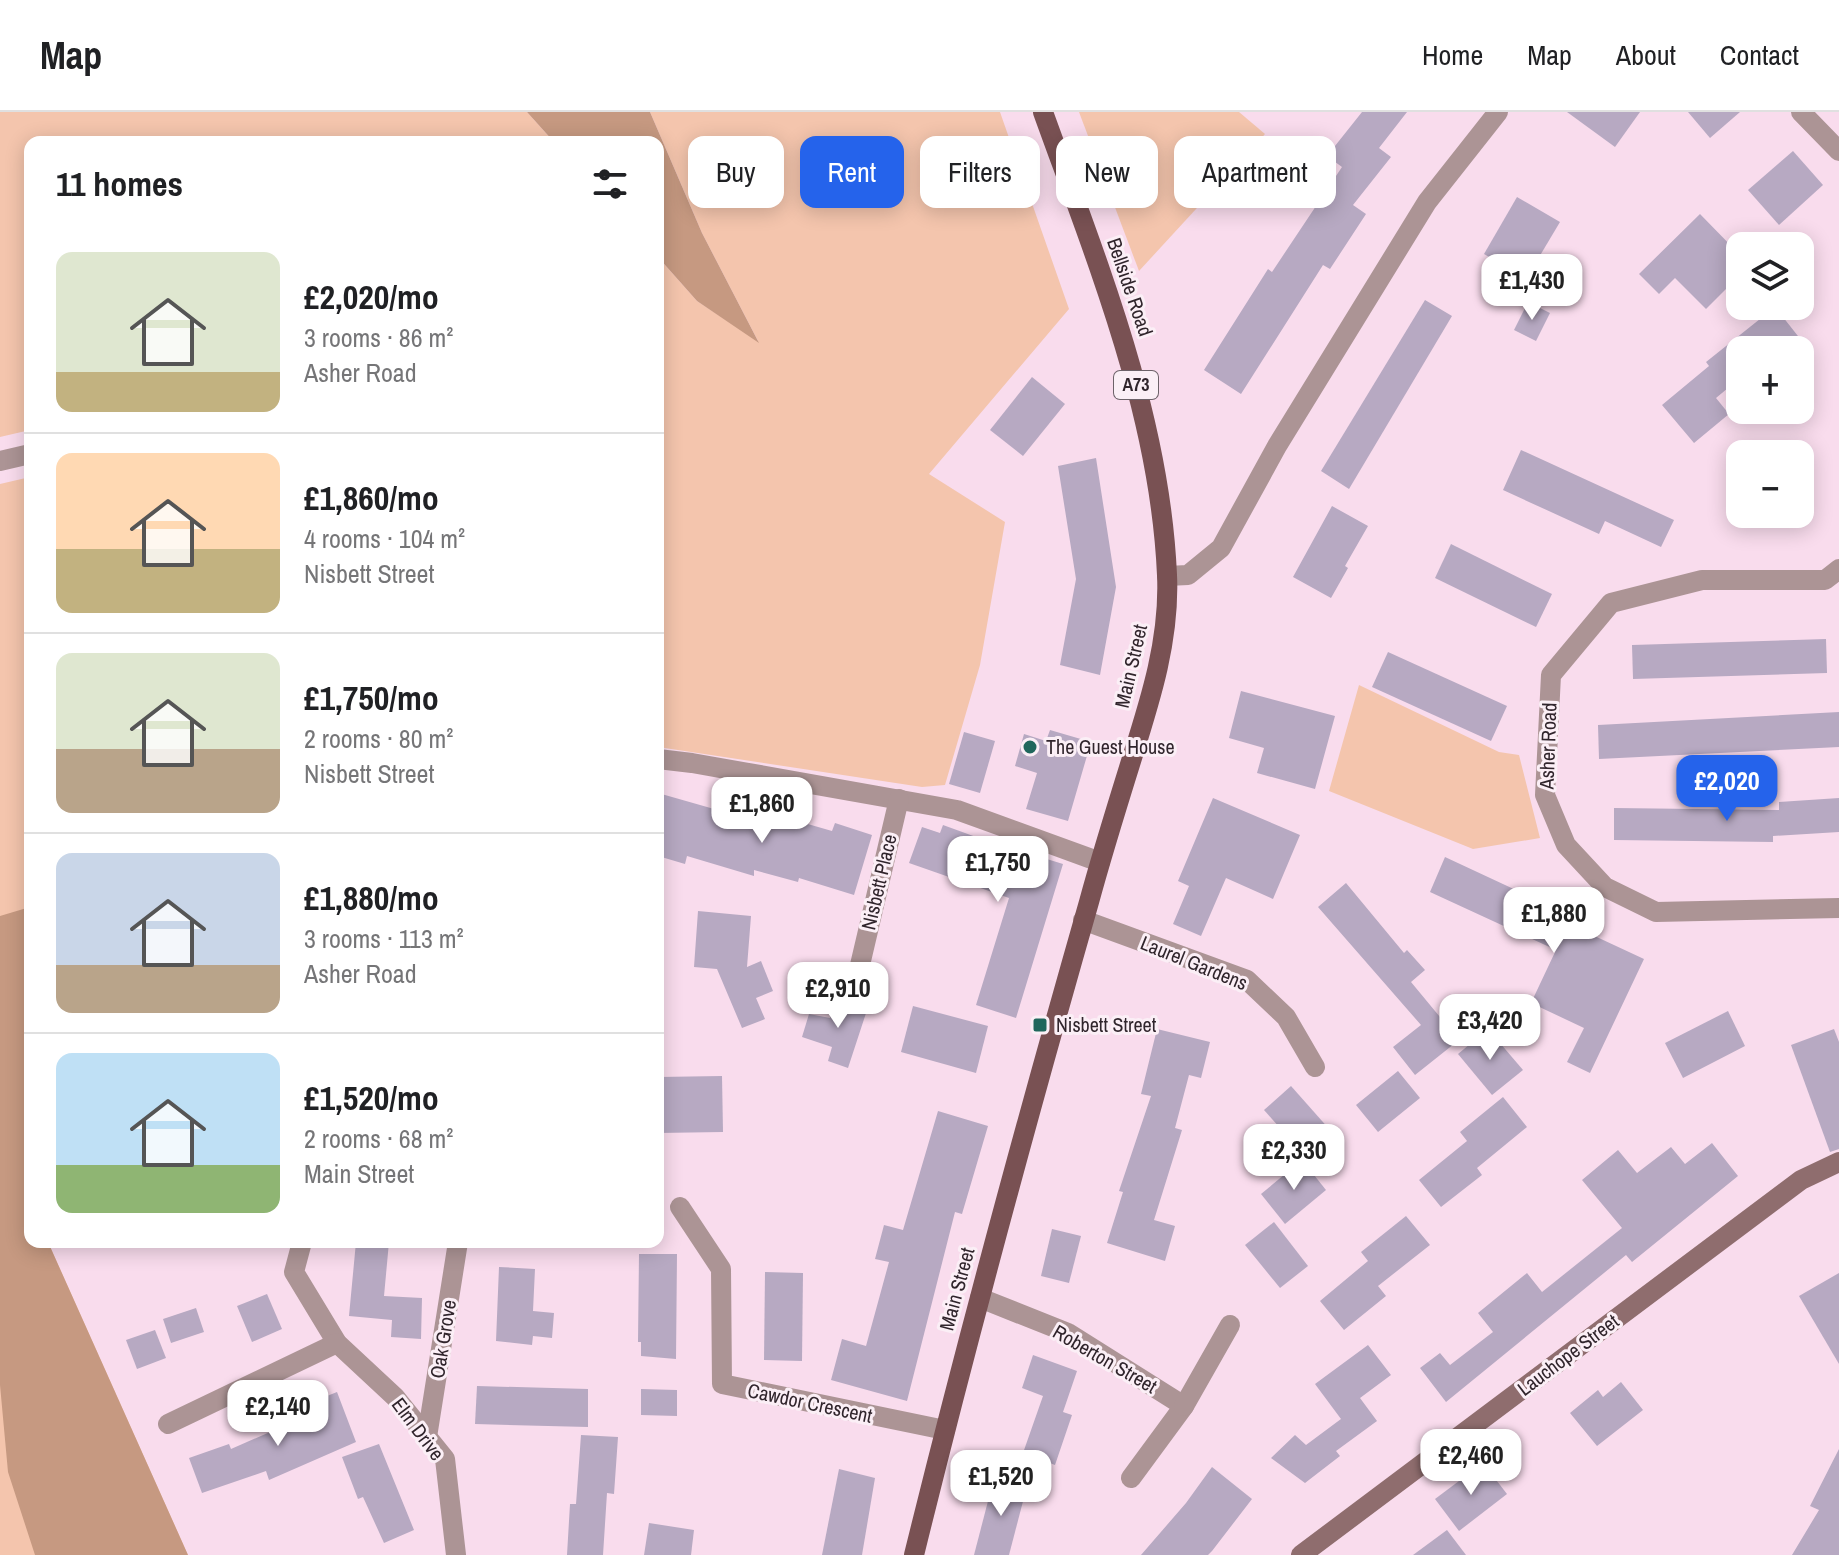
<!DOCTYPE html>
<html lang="en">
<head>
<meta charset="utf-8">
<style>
	:root { --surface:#fff; --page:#f6f6f6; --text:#202124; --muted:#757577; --line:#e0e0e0; --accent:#2563eb }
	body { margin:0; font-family:"Archivo Narrow",sans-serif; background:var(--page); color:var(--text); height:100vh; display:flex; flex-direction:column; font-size:30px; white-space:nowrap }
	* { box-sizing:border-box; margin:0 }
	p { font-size:26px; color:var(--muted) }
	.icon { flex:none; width:44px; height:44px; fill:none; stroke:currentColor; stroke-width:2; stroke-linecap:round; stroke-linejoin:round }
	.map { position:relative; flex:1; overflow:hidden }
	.details { position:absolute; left:24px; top:24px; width:640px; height:1112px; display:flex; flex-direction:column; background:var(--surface); border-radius:16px; box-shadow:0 4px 20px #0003 }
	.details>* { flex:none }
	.banner { position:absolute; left:688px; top:24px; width:760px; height:72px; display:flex; gap:16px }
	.controls { position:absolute; left:1726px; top:120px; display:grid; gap:16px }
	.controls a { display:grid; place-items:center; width:88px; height:88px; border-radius:16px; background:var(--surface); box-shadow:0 4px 20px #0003; font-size:40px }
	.price { position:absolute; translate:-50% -68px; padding:0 18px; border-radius:16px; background:#fff; color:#222; font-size:26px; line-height:52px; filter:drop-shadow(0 2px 4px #0008) }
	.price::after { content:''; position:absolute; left:50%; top:48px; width:24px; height:18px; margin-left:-12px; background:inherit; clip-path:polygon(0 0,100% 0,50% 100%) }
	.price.on { background:var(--accent); color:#fff }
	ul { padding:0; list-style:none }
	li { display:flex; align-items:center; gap:24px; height:200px; padding:0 32px }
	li+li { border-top:2px solid var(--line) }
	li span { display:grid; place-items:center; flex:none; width:224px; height:160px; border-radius:16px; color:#555 }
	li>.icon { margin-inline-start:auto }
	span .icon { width:96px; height:96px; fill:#fffc; stroke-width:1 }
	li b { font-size:34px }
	h2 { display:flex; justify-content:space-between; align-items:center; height:96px; padding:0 32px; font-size:34px }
	.pill { padding:0 28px; border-radius:16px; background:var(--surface); box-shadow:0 4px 20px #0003; font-size:28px; line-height:72px }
	.pill.on { background:var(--accent); color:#fff }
	header { display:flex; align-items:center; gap:48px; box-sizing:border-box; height:112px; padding:0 40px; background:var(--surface); border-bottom:2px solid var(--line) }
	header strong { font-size:38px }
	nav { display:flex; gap:44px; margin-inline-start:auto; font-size:28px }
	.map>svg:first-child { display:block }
	.green { fill:#f4c5ad }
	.forest { fill:#c69981 }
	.building { fill:#b7a9c2 }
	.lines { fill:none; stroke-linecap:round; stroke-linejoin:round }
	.street { stroke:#ac9495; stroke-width:20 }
	.secondary { stroke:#8f6d6e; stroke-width:20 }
	.primary { stroke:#795153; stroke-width:20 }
	.poi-dot { fill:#20675c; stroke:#fbeff6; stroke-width:3 }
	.labels { text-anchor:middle; stroke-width:6; stroke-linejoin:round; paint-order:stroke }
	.shield { fill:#fbeff6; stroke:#6d6269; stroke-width:2 }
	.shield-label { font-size:18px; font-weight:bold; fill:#30252c }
	.street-label { font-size:20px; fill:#30252c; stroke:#fbeff6 }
	.poi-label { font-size:20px; fill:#30252c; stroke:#fbeff6; text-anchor:start }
</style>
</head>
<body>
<header>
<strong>Map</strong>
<nav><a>Home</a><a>Map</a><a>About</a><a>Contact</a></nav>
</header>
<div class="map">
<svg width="1839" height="1443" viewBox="0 0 1839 1443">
	<rect width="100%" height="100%" fill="#f9dced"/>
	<!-- green -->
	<g class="green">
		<polygon points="0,0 527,0 554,30 30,30 30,318 0,325"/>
		<polygon points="650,0 1000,0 1069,197 929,362 1005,410 980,553 945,673 922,675 658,635 658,145 697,189 758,229 702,121"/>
		<polygon points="1079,0 1239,0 1265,22 1139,159"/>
		<polygon points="30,365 30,1130 48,1130 188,1443 0,1443 0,372"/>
		<polygon points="1359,573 1499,640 1519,643 1540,726 1473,737 1329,679"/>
	</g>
	<!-- forest -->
	<g class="forest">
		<polygon points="527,0 650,0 702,121 759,231 697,189 658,145 658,30 554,30"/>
		<polygon points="30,795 30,1130 48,1130 188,1443 35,1443 8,1360 0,1273 0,804"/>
	</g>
	<!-- building -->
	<g class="building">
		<polygon points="1362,0 1407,0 1379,36 1391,45 1353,93 1366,102 1330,157 1323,153 1241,282 1204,258 1268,157 1272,160 1342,55 1327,44"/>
		<polygon points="1567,0 1640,0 1615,35"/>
		<polygon points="1688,0 1740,0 1710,26"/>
		<polygon points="1793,39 1823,73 1779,113 1748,78"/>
		<polygon points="1517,85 1560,110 1526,167 1484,142"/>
		<polygon points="1700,102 1740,143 1740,163 1706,197 1675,166 1659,182 1639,162"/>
		<polygon points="1425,188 1452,204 1349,377 1321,359"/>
		<polygon points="1528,190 1550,201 1536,229 1514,218"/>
		<polygon points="1775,195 1809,238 1740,238 1740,266 1716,286 1729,302 1694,331 1662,293 1709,254 1706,250"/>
		<polygon points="1032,265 1065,292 1023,344 990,318"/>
		<polygon points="1521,338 1674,408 1661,435 1605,409 1599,422 1503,378"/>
		<polygon points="1096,346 1116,475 1100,563 1060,553 1076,467 1058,354"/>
		<polygon points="1332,394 1368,414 1345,454 1348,456 1331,486 1293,465"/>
		<polygon points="1451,432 1552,482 1536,515 1435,466"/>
		<polygon points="1826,527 1827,561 1633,567 1632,533"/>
		<polygon points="1388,540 1507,594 1491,629 1372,575"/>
		<polygon points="1241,579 1335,604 1315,677 1257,661 1264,636 1229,626"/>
		<polygon points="1839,600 1839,635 1599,647 1598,613"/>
		<polygon points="1050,618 1091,630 1068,709 1026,697 1037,661 1015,654 1024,622 1046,629"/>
		<polygon points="964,620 995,629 980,681 949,672"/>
		<polygon points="658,681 770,713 773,702 832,719 835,711 872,723 854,783 799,766 798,770 754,758 754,764 687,744 685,752 658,744"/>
		<polygon points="1213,686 1300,723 1273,787 1226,766 1201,824 1173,812 1189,774 1178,769"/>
		<polygon points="1839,686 1839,720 1773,724 1773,730 1614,728 1614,696 1779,698 1779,690"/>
		<polygon points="943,713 1023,742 1024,740 1063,752 1016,906 976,893 1009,786 909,751 922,715 940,721"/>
		<polygon points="1445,745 1589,812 1586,820 1644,847 1590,961 1567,950 1584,916 1531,891 1556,838 1430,780"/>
		<polygon points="1346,771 1404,841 1407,838 1425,858 1411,870 1459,928 1415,963 1393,935 1421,913 1318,795"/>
		<polygon points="698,799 751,804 747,855 761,849 773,879 756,886 765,907 742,916 717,857 694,855"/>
		<polygon points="837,885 868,895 848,956 828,949 832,935 802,925 809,902 830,906"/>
		<polygon points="913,894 988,914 976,961 901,940"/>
		<polygon points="1728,899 1745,934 1683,966 1665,931"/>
		<polygon points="1157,917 1210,930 1201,966 1189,963 1175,1016 1182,1018 1154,1108 1175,1114 1165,1149 1107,1131 1123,1080 1119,1079 1151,984 1141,982"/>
		<polygon points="1488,917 1523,958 1492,983 1458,942"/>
		<polygon points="1834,917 1839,930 1839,1037 1830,1040 1791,933"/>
		<polygon points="1398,959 1420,986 1378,1020 1356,993"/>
		<polygon points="722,964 723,1020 658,1021 658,965"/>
		<polygon points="1291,974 1330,1018 1303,1042 1264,998"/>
		<polygon points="1503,985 1527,1015 1477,1056 1482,1063 1441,1095 1419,1068 1467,1029 1460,1020"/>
		<polygon points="938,999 988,1014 962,1102 955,1100 907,1289 831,1268 842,1227 866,1234 889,1150 875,1147 884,1113 903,1118"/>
		<polygon points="1712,1031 1738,1064 1632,1150 1626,1143 1446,1290 1420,1256 1440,1241 1450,1253 1493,1220 1478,1201 1527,1161 1542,1180 1622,1116 1582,1068 1618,1038 1637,1061 1671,1035 1685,1052"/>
		<polygon points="1302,1048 1326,1078 1285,1112 1261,1082"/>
		<polygon points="1406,1104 1430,1133 1378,1174 1386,1184 1344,1218 1320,1189 1368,1149 1361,1140"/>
		<polygon points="1274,1110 1308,1154 1280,1176 1245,1133"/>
		<polygon points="1052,1117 1081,1124 1069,1171 1041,1164"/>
		<polygon points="356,1130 389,1130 384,1184 422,1186 421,1227 391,1225 392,1208 349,1204"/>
		<polygon points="639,1142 677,1142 676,1247 641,1244 641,1230 638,1230"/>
		<polygon points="499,1155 535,1157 533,1199 554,1201 552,1226 533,1224 532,1233 496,1229"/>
		<polygon points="765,1160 803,1161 802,1249 764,1248"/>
		<polygon points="1839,1161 1839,1252 1799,1184"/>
		<polygon points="267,1182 282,1217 252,1230 237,1194"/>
		<polygon points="196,1196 204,1220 171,1231 163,1207"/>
		<polygon points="155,1218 166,1246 137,1257 126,1228"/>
		<polygon points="1368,1233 1391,1263 1360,1286 1377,1309 1336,1339 1340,1344 1305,1371 1271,1346 1295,1323 1306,1333 1341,1307 1315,1272"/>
		<polygon points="1033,1243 1077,1259 1063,1300 1072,1303 1055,1353 1023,1341 1043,1284 1022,1276"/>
		<polygon points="1621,1270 1643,1298 1597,1334 1570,1301 1598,1278 1603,1285"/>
		<polygon points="477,1274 588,1277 588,1315 475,1312"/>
		<polygon points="641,1277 677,1278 677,1304 641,1303"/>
		<polygon points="337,1280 356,1330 269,1368 266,1359 202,1381 189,1346 229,1332 231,1337 316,1300 312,1290"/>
		<polygon points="581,1323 618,1325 614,1382 607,1381 603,1443 567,1443 570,1392 576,1392"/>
		<polygon points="379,1332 414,1418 384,1431 363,1385 358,1387 342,1345"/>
		<polygon points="1839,1337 1839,1443 1792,1443 1819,1398 1810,1394"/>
		<polygon points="1483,1351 1507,1382 1459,1419 1435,1387"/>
		<polygon points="1212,1355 1252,1387 1212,1439 1208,1443 1141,1443 1186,1391"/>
		<polygon points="839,1357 875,1366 862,1443 822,1443"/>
		<polygon points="994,1366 1027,1374 1009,1443 974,1443"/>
		<polygon points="649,1411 694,1418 691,1443 644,1443"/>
		<polygon points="1447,1418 1466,1443 1413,1443"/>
	</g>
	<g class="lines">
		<!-- street -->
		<g class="street">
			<polyline points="1801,0 1839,39"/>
			<polyline points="0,349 30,342"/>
			<polyline points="1839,457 1825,468 1702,468 1611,491 1551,563 1545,683 1566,733 1605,775 1656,800 1839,796"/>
			<polyline points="1167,464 1188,463 1221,436 1277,334 1427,90 1498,0"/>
			<polyline points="658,647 692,651 957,698 1100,750"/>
			<polyline points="1083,808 1247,868 1286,905 1315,955"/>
			<polyline points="860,853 899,687"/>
			<polyline points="680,1095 721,1157 722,1272 945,1318"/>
			<polyline points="302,1130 294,1160 337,1231 395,1285 445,1347 456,1443"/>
			<polyline points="980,1186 1068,1221 1184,1294 1131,1366"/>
			<polyline points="1184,1294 1230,1213"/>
			<polyline points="168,1312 337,1231"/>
			<polyline points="427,1325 458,1130"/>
		</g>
		<!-- secondary -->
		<polyline class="secondary" points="1301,1443 1801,1068 1839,1050"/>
		<!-- primary -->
		<path class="primary" d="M 914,1443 C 968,1224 1027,1007 1089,790 C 1102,742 1117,694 1132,646 C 1151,586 1170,526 1167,463 C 1160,302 1097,150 1043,0"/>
	</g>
	<!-- markers -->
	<g class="poi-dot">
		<circle cx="1030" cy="635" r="8"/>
		<rect x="1032" y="905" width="16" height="16" rx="4"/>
	</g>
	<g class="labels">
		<!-- shield labels -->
		<rect class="shield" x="1114" y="259" width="44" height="28" rx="6"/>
		<g class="shield-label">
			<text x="1136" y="279">A73</text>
		</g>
		<!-- street labels -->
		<g class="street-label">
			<text transform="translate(1130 175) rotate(71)" y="7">Bellside Road</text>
			<text transform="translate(1131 554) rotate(-77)" y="7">Main Street</text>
			<text transform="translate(1548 634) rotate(-88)" y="7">Asher Road</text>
			<text transform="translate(879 770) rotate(-77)" y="7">Nisbett Place</text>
			<text transform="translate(1194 851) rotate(22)" y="7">Laurel Gardens</text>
			<text transform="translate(957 1177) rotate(-75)" y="7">Main Street</text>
			<text transform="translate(443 1227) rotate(-81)" y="7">Oak Grove</text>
			<text transform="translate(1568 1243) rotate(-37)" y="7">Lauchope Street</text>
			<text transform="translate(1105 1247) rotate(30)" y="7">Roberton Street</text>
			<text transform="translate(810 1291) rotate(12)" y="7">Cawdor Crescent</text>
			<text transform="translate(418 1317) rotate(53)" y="7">Elm Drive</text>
		</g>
		<!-- poi labels -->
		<g class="poi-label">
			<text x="1046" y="642">The Guest House</text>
			<text x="1056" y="920">Nisbett Street</text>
		</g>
	</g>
</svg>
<div class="controls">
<a><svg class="icon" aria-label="layers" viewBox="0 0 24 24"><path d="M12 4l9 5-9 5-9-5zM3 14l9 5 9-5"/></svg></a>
<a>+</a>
<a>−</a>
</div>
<b class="price" style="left:1532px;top:210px">£1,430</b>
<b class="price on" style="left:1727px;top:711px">£2,020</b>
<b class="price" style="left:762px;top:733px">£1,860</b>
<b class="price" style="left:998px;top:792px">£1,750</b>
<b class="price" style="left:1554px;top:843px">£1,880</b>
<b class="price" style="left:838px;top:918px">£2,910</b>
<b class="price" style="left:1490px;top:950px">£3,420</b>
<b class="price" style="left:1294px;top:1080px">£2,330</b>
<b class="price" style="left:278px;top:1336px">£2,140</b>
<b class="price" style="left:1471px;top:1385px">£2,460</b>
<b class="price" style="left:1001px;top:1406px">£1,520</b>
<div class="banner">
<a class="pill">Buy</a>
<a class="pill on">Rent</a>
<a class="pill">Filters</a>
<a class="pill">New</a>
<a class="pill">Apartment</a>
</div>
<section class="details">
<h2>11 homes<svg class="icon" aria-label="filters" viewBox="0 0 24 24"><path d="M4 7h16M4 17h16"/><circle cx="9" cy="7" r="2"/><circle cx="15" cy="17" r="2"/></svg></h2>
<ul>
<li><span style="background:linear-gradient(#dfe7d0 75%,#c2b280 0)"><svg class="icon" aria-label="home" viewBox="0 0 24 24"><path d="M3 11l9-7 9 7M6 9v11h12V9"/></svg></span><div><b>£2,020/mo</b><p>3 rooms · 86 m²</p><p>Asher Road</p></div></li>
<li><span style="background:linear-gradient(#ffd9b3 60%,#c2b280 0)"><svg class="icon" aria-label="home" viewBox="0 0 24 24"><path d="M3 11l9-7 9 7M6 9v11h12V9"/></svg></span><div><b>£1,860/mo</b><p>4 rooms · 104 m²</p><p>Nisbett Street</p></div></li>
<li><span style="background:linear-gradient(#dfe7d0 60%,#b9a48a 0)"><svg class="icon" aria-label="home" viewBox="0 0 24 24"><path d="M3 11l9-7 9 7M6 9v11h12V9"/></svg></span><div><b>£1,750/mo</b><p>2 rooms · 80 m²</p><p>Nisbett Street</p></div></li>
<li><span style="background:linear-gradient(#c9d6e8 70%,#b9a48a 0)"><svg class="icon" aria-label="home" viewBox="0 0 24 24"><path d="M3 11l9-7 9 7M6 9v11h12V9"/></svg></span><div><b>£1,880/mo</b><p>3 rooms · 113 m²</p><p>Asher Road</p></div></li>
<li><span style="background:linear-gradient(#bfe0f5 70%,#8fb573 0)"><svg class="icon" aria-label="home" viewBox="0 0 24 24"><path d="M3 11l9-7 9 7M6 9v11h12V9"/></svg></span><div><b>£1,520/mo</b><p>2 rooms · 68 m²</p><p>Main Street</p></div></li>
</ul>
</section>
</div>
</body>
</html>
